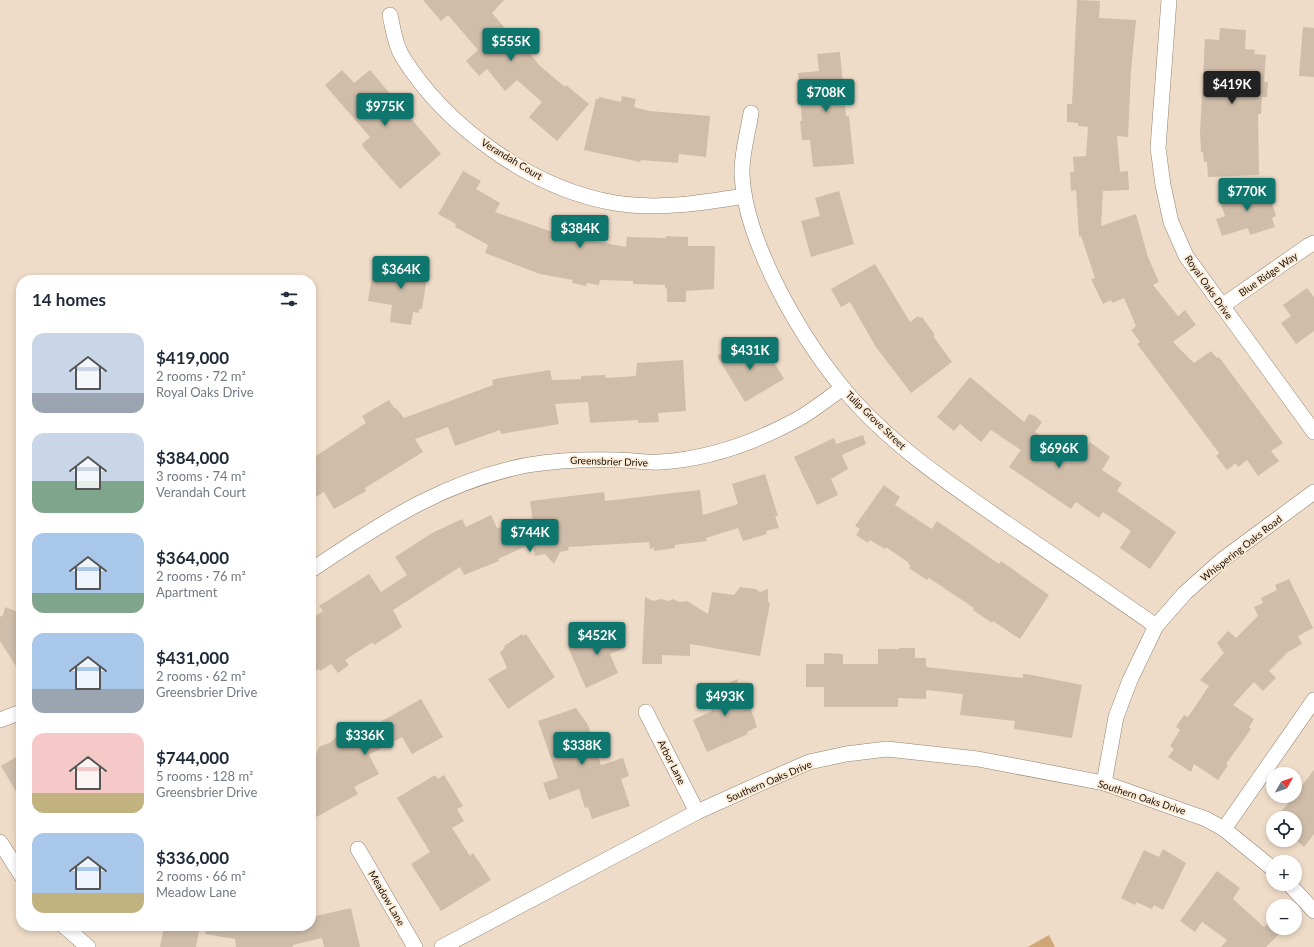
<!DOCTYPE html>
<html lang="en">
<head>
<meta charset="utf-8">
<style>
	:root { --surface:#fff; --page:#f2f2f3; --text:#1f2937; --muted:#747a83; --accent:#0f766e }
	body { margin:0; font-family:Lato,sans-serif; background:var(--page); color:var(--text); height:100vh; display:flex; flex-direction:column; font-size:15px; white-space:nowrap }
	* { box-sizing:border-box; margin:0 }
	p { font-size:13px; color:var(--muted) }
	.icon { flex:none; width:22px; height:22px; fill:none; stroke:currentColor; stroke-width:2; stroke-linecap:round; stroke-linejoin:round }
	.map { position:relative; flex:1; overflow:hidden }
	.sheet { position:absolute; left:16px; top:275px; width:300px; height:656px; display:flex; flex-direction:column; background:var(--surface); border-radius:16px; box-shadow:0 2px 6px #0003 }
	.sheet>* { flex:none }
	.needle { width:26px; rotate:50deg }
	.controls { position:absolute; left:1266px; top:767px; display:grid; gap:8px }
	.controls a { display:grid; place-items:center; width:36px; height:36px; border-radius:50%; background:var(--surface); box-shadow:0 2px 6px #0003; font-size:20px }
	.price { position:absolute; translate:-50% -34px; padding:0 9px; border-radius:4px; background:var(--accent); color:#fff; font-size:13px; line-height:26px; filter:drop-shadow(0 1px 2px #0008) }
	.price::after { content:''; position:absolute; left:50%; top:24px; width:12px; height:9px; margin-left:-6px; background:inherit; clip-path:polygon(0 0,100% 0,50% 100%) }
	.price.selected { background:#222; color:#fff }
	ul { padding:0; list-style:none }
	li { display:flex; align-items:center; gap:12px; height:100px; padding:0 16px }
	li span { display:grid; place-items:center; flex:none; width:112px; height:80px; border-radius:12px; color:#555 }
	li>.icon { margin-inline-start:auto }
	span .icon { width:48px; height:48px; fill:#fffc; stroke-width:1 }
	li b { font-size:17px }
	h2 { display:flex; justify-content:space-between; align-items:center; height:48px; padding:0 16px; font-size:17px }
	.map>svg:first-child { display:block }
	.green { fill:#cfa675 }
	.building { fill:#cfbda9 }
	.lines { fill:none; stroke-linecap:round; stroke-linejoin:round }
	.minor-casing { stroke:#938370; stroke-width:16 }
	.minor { stroke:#fff; stroke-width:15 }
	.labels { text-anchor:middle; stroke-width:3.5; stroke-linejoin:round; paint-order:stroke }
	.street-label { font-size:10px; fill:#171109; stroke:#fcead5 }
</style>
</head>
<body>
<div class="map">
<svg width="1314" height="947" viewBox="0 0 1314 947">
	<rect width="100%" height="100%" fill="#efdcc8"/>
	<!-- green -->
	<polygon class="green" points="1049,935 1055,947 1028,947"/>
	<!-- building -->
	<g class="building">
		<polygon points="423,0 504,0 492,13 517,42 521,43 540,66 565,87 566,85 589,104 557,141 529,117 542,102 517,80 505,91 487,69 479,76 466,61 478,50 448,15 441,21"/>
		<polygon points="1077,0 1100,1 1099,18 1136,20 1131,71 1128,137 1117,136 1120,172 1128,171 1129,190 1103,191 1101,226 1136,214 1148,257 1159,282 1153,285 1178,316 1185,310 1196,325 1173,342 1194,363 1211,351 1217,358 1219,357 1283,443 1271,451 1279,461 1258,476 1247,460 1238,467 1236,463 1227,470 1216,456 1219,453 1137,344 1140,342 1131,330 1136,326 1124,298 1112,303 1111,300 1103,304 1091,279 1095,278 1081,236 1079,237 1076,190 1071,191 1070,172 1074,172 1073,157 1086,156 1088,127 1078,126 1078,123 1067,122 1067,104 1072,104"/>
		<polygon points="1303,27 1314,28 1314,77 1299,76"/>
		<polygon points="1220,28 1246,30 1245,49 1255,50 1254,54 1266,55 1264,82 1268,82 1267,97 1262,97 1261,114 1258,114 1259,175 1208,177 1207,162 1204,162 1203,152 1201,152 1200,133 1205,39 1219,40"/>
		<polygon points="840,52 846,116 849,116 854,164 813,167 810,140 802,140 800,121 802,121 798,73 819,71 817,54"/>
		<polygon points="342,70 354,83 370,70 441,154 400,189 363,147 362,144 370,137 325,85"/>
		<polygon points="622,96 636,99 634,107 649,111 710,116 706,157 679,154 678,163 641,160 640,162 584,150 596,99 599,99 599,97 621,102"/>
		<polygon points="463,171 481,181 476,189 500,203 495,212 558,234 559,225 581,229 579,238 626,247 627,237 666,238 666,236 688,237 688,246 715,246 714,289 686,291 686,302 667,302 667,289 665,288 665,285 633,284 633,281 600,280 599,285 587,283 586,286 572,283 573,280 540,274 485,253 488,245 455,227 456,224 438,214"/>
		<polygon points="1266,184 1276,216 1272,218 1275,227 1250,235 1248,228 1222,236 1216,219 1225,216 1219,199"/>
		<polygon points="839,191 854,244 811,257 801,221 820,216 815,198"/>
		<polygon points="392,259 429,264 422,309 419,309 419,313 413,312 411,325 390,322 392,305 368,301 372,276 389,278"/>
		<polygon points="875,264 910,322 918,316 920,318 922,317 935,335 933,336 952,362 911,393 876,347 850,302 841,307 831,289"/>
		<polygon points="1307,288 1314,297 1314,331 1296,344 1281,323 1291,316 1283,305"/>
		<polygon points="738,342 747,357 765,347 784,379 745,402 717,356"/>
		<polygon points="683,360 686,411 658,413 659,422 638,423 638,420 590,423 588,402 555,404 559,424 501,434 500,430 455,446 448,427 415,439 423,452 365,488 366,491 334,509 324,492 311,500 311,470 317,467 313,458 366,423 362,416 389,400 394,408 396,408 404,418 493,385 492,380 495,379 550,370 552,380 581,379 581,376 605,375 606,378 636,376 637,363"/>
		<polygon points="970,377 1024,422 1029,414 1035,416 1042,422 1035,432 1078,461 1090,442 1110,457 1102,470 1122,483 1117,491 1176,532 1150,569 1120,548 1131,531 1103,512 1099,518 1076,502 1071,509 1009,467 1021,450 991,430 981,442 960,424 954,431 937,417"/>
		<polygon points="863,435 866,444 842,455 848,469 831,479 838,495 817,505 794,457 834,438 836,444"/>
		<polygon points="765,474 778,516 775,516 779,528 766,531 767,534 743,541 738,528 706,538 707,541 675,545 675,548 654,551 654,548 650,549 649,542 568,547 569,550 560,552 554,564 545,554 535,556 533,543 498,559 499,561 464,575 460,567 393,610 402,627 374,645 373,642 345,660 349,665 338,673 331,664 320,671 319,669 311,674 311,619 323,611 319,606 369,574 381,592 407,575 395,557 432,533 462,519 466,527 491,515 497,528 533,522 530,501 604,492 605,501 700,490 703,515 738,504 732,484"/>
		<polygon points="884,485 900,497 895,505 932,529 937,521 999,564 1001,561 1049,595 1020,639 993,621 992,623 973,610 974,608 929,578 927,580 909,568 911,566 908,564 909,563 886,547 885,549 870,540 868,543 856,535 860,529 855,526"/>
		<polygon points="1289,579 1313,628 1298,636 1302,644 1288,652 1269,671 1276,678 1263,691 1254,682 1233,705 1254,719 1249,727 1251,729 1226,764 1228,765 1218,780 1194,764 1191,772 1168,757 1174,749 1170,746 1180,730 1176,727 1184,715 1188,717 1209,686 1200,680 1224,653 1217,643 1228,631 1236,638 1258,616 1254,607 1263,603 1261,598 1277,590 1275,585"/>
		<polygon points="740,587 756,589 760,592 768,589 768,602 770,603 760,656 690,644 690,656 662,655 662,664 642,664 645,597 653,601 661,599 668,601 673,599 679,602 687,601 708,614 712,592 734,595"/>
		<polygon points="5,607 18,612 21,620 21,674 0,641 0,617 3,615"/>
		<polygon points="617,626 626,647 610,654 618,673 586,688 568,647"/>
		<polygon points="522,634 523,636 526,634 555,677 508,709 488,679 507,668 500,652 505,648 504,646"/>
		<polygon points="899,648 915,648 915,658 926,658 926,667 1023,678 1023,674 1027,674 1082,685 1072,738 1014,729 1015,721 960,715 963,694 926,690 926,699 898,698 898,707 824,707 824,687 806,687 806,664 824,664 824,653 843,654 843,664 878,664 878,649 899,649"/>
		<polygon points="737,679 739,689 750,707 757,727 747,732 748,734 707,752 693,720 712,711 705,695"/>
		<polygon points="421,699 443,737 412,754 402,737 369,755 379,774 354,787 358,794 311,820 311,768 319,747 331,742 338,735 344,735 348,740 359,738 377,729 375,725"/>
		<polygon points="576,708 588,725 601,765 623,758 629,776 621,779 630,806 592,819 588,807 585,808 579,789 549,800 543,783 558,778 538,721"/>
		<polygon points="21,754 21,800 1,766"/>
		<polygon points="1314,770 1314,834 1304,847 1295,839 1295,818 1288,818 1281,812"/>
		<polygon points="435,775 438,779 444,775 463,806 457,809 464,821 452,828 470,856 473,853 491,880 441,911 411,864 430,852 397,798"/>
		<polygon points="1163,849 1186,863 1163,910 1154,905 1152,909 1136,902 1135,905 1121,898 1144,850 1159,857"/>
		<polygon points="1217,871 1240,888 1233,899 1264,927 1270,921 1273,924 1273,928 1277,928 1281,932 1266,947 1221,947 1227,940 1202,922 1195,932 1180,921"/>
		<polygon points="351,908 360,947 324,947 322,938 293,945 293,947 236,947 235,939 205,934 206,926 311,926 311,917"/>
		<polygon points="164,926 200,926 196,947 160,947"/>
	</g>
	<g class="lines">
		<defs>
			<g id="minor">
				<polyline points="1169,0 1158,148 1163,185 1171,222 1186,256 1314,432"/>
				<path d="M 390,15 C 393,28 395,45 402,56 C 446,127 532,189 615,203 C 658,210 702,203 744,196"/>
				<path d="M 751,113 C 748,133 741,155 742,175 C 744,211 758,246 773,278 C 792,317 815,354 842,387 C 887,442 948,483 1006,523 C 1056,557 1106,591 1156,626"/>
				<polyline points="1222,306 1308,246 1314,243"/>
				<path d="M 311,570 C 381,524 443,481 528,465 C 558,460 587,459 618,460 C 632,460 647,463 660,462 C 708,459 756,442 798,419 C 814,410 828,398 843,388"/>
				<polyline points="646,712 697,812"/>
				<polyline points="0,720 21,712"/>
				<polyline points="1104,783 1116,717 1130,680 1156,626 1185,593 1222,560 1314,492"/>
				<polyline points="1224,829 1314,700"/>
				<polyline points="0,842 21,875"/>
				<polyline points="358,849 415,947"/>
				<polyline points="1289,884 1314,911"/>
				<polyline points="64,926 88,947"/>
				<polyline points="442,947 697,812 768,780 809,762 846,754 887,749 978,759 1104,783 1206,819 1224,829 1273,869"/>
			</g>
		</defs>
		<!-- minor casing -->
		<use href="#minor" class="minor-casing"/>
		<!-- minor -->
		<use href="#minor" class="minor"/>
	</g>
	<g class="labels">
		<!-- street labels -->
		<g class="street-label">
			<text transform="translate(512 159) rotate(31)" y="4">Verandah Court</text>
			<text transform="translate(1268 274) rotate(-35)" y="4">Blue Ridge Way</text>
			<text transform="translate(1209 287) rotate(55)" y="4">Royal Oaks Drive</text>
			<text transform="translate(876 420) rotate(44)" y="4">Tulip Grove Street</text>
			<text transform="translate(609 461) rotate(2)" y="4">Greensbrier Drive</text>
			<text transform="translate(1241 548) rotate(-38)" y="4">Whispering Oaks Road</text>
			<text transform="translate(672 762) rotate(63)" y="4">Arbor Lane</text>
			<text transform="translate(769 781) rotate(-23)" y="4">Southern Oaks Drive</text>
			<text transform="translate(1142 797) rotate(18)" y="4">Southern Oaks Drive</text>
			<text transform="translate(387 898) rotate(60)" y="4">Meadow Lane</text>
		</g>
	</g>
</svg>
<div class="controls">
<a><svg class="needle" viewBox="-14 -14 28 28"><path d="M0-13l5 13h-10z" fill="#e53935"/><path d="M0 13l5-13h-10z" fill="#747a83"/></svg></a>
<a><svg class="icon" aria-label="locate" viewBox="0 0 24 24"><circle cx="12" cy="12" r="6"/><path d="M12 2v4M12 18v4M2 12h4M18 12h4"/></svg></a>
<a>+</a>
<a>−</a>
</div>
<b class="price" style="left:511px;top:62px">$555K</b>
<b class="price selected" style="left:1232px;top:105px">$419K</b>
<b class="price" style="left:826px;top:113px">$708K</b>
<b class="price" style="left:385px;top:127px">$975K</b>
<b class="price" style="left:1247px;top:212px">$770K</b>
<b class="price" style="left:580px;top:249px">$384K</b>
<b class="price" style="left:401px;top:290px">$364K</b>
<b class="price" style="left:750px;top:371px">$431K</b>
<b class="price" style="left:1059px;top:469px">$696K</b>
<b class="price" style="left:530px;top:553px">$744K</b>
<b class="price" style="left:597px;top:656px">$452K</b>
<b class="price" style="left:725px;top:717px">$493K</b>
<b class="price" style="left:365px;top:756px">$336K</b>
<b class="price" style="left:582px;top:766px">$338K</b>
<section class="sheet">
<h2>14 homes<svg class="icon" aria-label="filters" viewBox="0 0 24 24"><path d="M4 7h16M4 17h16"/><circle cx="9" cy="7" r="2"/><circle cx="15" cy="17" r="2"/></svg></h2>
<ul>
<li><span style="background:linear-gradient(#c9d6e8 75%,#9aa5b1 0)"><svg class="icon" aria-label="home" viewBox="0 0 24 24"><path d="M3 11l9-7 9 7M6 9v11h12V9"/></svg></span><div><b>$419,000</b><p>2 rooms · 72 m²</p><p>Royal Oaks Drive</p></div></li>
<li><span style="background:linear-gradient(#c9d6e8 60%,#7fa58c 0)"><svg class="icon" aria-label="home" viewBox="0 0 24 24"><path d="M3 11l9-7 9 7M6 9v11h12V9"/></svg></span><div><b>$384,000</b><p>3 rooms · 74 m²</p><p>Verandah Court</p></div></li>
<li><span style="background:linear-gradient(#a9c7e8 75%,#7fa58c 0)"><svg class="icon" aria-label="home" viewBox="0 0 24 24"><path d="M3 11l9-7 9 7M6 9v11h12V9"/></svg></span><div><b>$364,000</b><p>2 rooms · 76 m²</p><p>Apartment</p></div></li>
<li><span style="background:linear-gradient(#a9c7e8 70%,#9aa5b1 0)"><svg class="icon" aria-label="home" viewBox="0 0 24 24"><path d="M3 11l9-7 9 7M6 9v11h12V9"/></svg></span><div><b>$431,000</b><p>2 rooms · 62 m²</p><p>Greensbrier Drive</p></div></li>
<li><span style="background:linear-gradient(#f6c9c9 75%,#c2b280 0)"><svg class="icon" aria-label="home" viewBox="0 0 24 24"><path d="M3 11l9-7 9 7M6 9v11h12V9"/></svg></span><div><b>$744,000</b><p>5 rooms · 128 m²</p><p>Greensbrier Drive</p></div></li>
<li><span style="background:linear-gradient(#a9c7e8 75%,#c2b280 0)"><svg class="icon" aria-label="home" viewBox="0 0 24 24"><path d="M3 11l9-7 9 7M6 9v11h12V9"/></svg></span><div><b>$336,000</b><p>2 rooms · 66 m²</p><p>Meadow Lane</p></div></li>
</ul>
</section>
</div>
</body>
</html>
